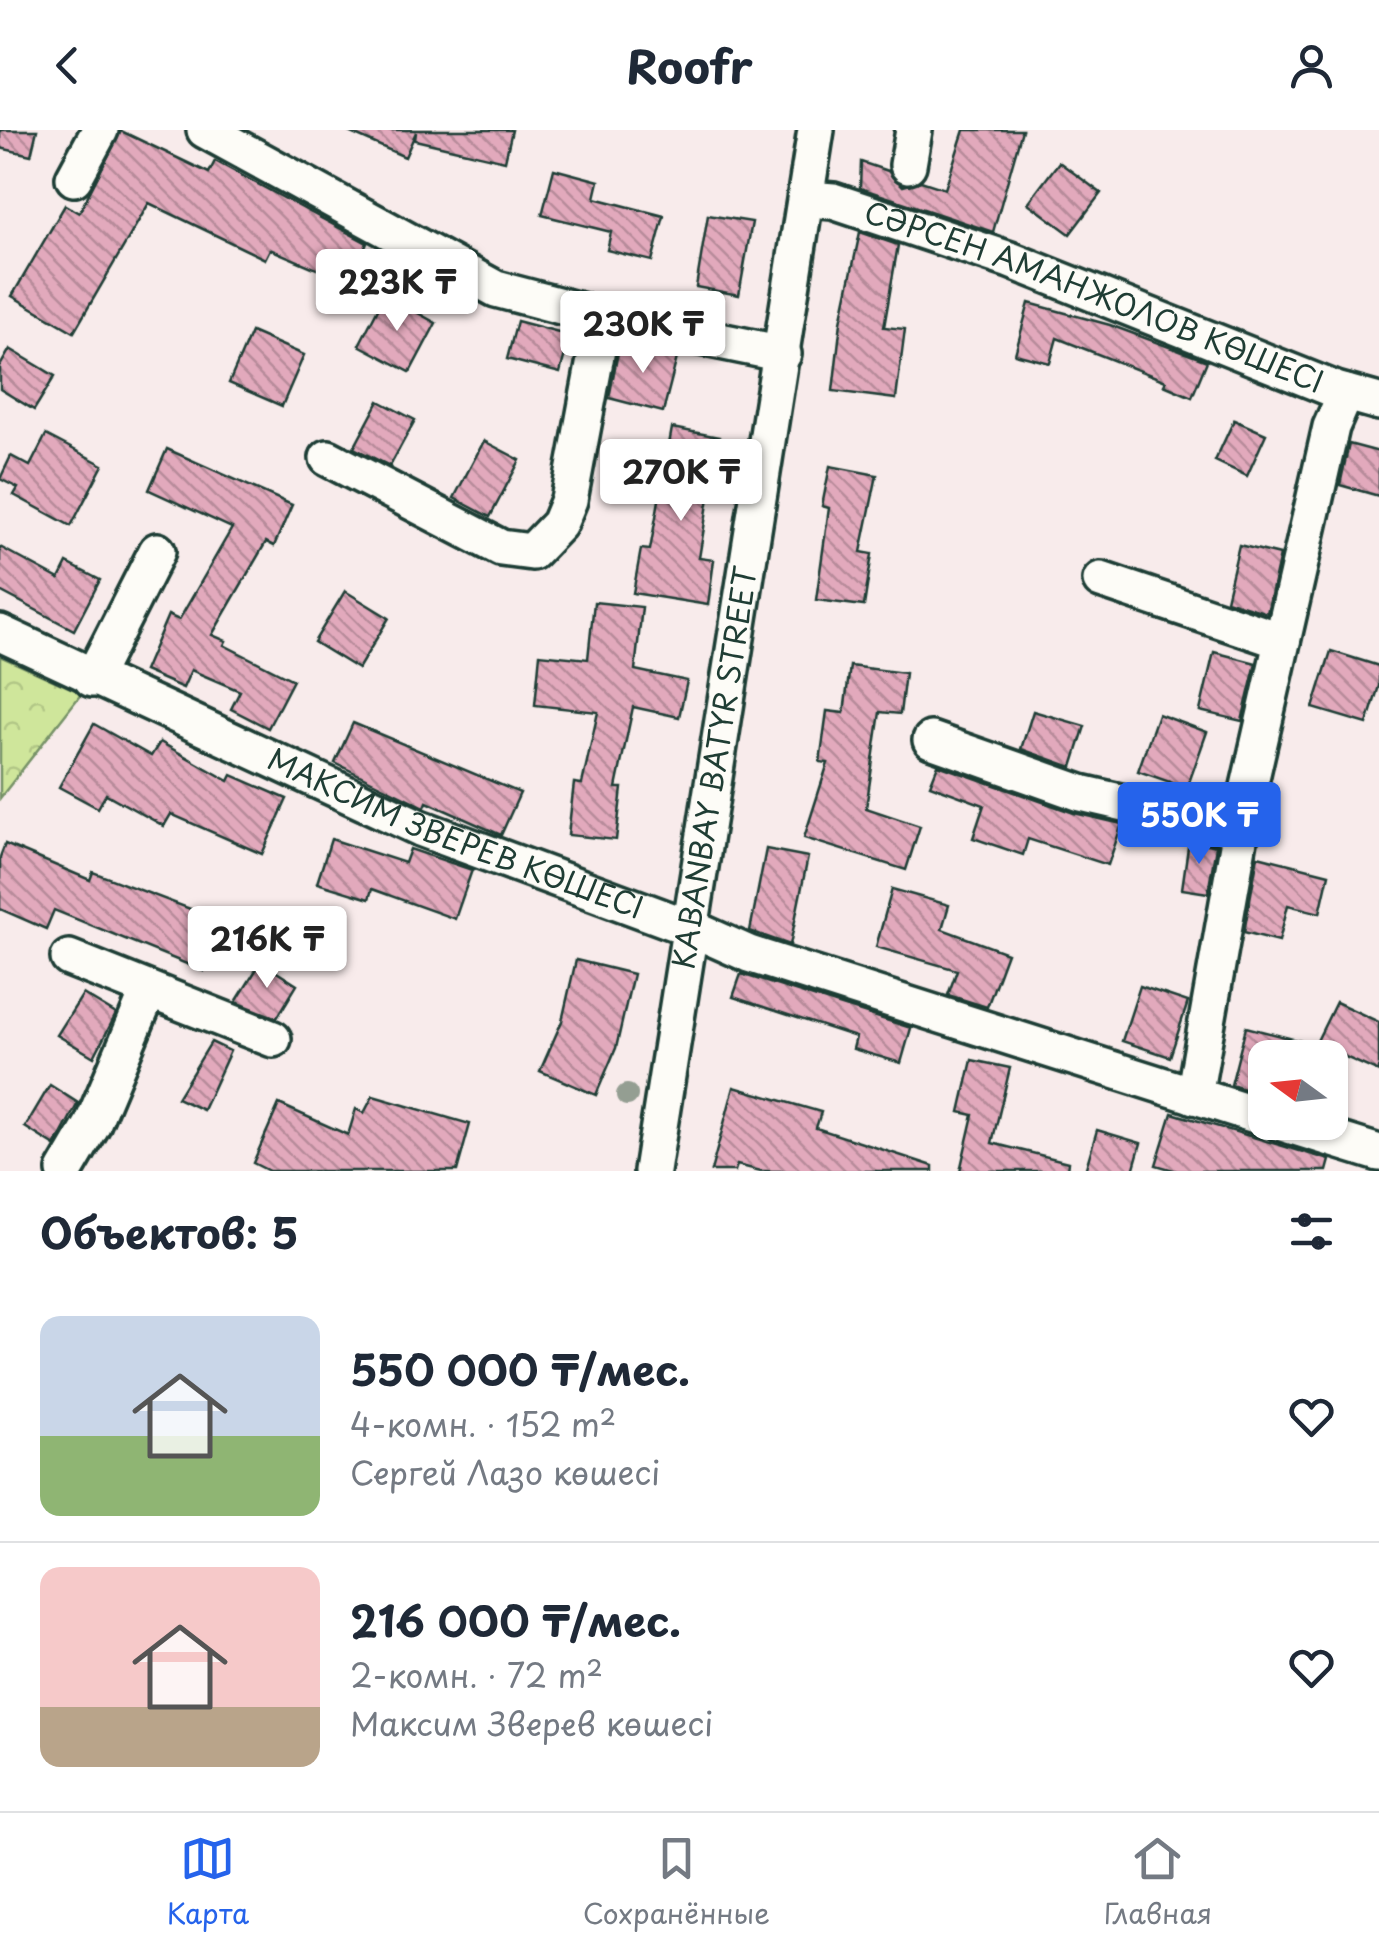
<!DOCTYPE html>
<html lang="ru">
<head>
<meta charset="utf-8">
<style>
	:root { --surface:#fff; --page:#f2f2f3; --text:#1f2937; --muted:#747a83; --line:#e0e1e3; --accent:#2563eb }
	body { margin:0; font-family:"Playpen Sans",sans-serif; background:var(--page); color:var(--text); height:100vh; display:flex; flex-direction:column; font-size:38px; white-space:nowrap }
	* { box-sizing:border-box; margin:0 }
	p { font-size:32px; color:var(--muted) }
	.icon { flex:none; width:55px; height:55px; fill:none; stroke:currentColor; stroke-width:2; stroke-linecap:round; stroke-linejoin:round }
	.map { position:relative; height:1041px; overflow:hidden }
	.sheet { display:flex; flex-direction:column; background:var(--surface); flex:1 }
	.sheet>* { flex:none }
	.needle { width:65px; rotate:285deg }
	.controls { position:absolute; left:1248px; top:910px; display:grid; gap:20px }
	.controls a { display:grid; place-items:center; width:100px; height:100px; border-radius:20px; background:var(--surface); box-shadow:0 2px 8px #0004; font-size:50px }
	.price { position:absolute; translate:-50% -85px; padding:0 22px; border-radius:10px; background:#fff; color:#222; font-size:32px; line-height:65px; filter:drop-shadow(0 2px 5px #0008) }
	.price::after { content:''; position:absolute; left:50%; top:60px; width:30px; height:22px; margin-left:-15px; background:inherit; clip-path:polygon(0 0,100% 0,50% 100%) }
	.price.current { background:var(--accent); color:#fff }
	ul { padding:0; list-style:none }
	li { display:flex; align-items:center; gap:30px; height:250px; padding:0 40px }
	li+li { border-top:2px solid var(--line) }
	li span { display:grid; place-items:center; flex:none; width:280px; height:200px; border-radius:20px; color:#555 }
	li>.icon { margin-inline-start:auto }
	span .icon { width:120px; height:120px; fill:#fffc; stroke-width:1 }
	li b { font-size:42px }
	h2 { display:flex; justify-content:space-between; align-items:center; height:120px; padding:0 40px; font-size:42px }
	header { display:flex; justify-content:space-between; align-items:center; height:130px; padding:0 40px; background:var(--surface); font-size:45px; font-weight:700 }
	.tab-bar { display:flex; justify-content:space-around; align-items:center; height:140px; border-top:2px solid var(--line); background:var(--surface); font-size:28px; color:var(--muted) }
	.tab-bar a { display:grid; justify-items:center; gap:5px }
	.tab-bar .current { color:var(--accent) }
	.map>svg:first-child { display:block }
	.forest { fill:url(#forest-crowns); stroke:#779268; stroke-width:2.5 }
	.building { fill:url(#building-back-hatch); stroke:#1f3d34; stroke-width:2.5 }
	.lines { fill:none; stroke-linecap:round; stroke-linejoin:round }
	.minor-casing { stroke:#1f3d34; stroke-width:42 }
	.minor { stroke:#fdfcf7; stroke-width:35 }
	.tree { fill:#949e92 }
	.labels { text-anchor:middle; stroke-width:10; stroke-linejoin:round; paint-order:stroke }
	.street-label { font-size:30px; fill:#1f3d34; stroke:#fdfcf7 }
</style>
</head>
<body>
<header><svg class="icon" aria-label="back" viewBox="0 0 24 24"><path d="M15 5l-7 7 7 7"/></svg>Roofr<svg class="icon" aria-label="person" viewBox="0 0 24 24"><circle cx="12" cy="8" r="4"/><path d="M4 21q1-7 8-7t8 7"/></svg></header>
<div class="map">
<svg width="1379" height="1041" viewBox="0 0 1379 1041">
	<defs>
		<pattern id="forest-crowns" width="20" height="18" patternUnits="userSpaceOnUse" patternTransform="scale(2.5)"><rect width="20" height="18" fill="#cfe69b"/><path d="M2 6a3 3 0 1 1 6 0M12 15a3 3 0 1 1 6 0" fill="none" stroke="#b1c686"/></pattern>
		<pattern id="building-back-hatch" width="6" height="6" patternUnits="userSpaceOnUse" patternTransform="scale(2.5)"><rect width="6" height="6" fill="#e2a9bc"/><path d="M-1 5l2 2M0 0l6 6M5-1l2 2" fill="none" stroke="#b78b9a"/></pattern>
	</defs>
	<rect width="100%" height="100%" fill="#f8ebeb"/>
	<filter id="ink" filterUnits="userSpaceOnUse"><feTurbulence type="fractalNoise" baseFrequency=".01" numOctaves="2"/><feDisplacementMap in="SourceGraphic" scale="20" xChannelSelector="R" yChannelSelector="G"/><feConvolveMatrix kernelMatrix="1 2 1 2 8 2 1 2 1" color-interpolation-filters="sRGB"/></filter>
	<g filter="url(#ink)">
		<!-- forest -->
		<polygon class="forest" points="0,526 82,563 0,668"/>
		<!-- building -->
		<g class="building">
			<polygon points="0,0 37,0 31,25 0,18"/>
			<polygon points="344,0 512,0 505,31 415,10 416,2 405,27"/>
			<polygon points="964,0 1022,0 993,102 860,58 861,32 888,41 903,56 921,51 945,59"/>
			<polygon points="121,1 209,43 215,31 367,113 350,153 270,119 265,129 149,73 74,202 12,166 65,75 79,83"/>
			<polygon points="1059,32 1101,63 1070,104 1028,73"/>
			<polygon points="554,39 599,51 595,68 664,86 652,131 607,120 611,102 542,85"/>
			<polygon points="708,85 752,92 739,165 696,157"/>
			<polygon points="860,102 898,115 884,197 905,199 896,269 833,261 841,192"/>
			<polygon points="385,165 436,193 410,242 359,215"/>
			<polygon points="1029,173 1110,195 1207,231 1192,267 1164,255 1166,251 1057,208 1050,233 1015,224"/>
			<polygon points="517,191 570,205 560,243 507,229"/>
			<polygon points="251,202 304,225 282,276 229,253"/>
			<polygon points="620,212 678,224 663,282 609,268"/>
			<polygon points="10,219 55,246 34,280 0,259 0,236"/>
			<polygon points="379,271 415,290 390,336 354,318"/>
			<polygon points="1234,290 1266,304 1247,346 1215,331"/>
			<polygon points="672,298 719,307 699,428 714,430 708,475 633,463 641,419 650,420"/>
			<polygon points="46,305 103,335 71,396 14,365 18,358 0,349 11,326 30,336"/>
			<polygon points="484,311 520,330 490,387 454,368"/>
			<polygon points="1349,314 1379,322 1379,366 1340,355"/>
			<polygon points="167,319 292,375 274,416 266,412 212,505 226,511 224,515 293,550 268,598 231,579 240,561 191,540 183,558 144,541 168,485 179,490 232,398 149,360"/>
			<polygon points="830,336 877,345 861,422 872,424 864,476 816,470 829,378 822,376"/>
			<polygon points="1239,415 1280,425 1267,483 1226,470"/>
			<polygon points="0,417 59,449 67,433 100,450 74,500 0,461"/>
			<polygon points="345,461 389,488 358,539 314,512"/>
			<polygon points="594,472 642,477 635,540 687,551 679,587 633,577 616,658 622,658 616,710 568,705 574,653 582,654 598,582 535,575 540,524 588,529"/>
			<polygon points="1331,521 1379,536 1379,556 1367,594 1313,578"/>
			<polygon points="1214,522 1256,533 1242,591 1200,581"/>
			<polygon points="850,536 905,543 900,584 880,582 866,678 920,696 906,740 804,708 828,633 820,632 827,581 844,583"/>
			<polygon points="1033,581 1085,596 1072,637 1021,619"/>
			<polygon points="1158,584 1207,602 1187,658 1138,641"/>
			<polygon points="353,593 520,663 501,705 427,672 425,677 335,633"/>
			<polygon points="94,594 151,626 160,612 229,651 232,645 287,669 262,724 171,684 164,696 106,664 98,678 59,657"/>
			<polygon points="938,635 1074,683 1122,694 1108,735 1028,709 1023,725 973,708 984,675 930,655"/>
			<polygon points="331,709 405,733 410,719 472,740 455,789 372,759 369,769 317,753"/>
			<polygon points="1189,710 1216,716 1208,763 1182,759"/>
			<polygon points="5,714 90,750 93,742 222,791 204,841 54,780 46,799 0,779 0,727"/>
			<polygon points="766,719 808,727 790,815 750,801"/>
			<polygon points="1258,726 1329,744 1320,783 1288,775 1279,811 1244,802"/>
			<polygon points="892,759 949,775 942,799 1007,823 987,877 948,865 957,840 876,817"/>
			<polygon points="576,830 633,844 616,918 596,965 540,941 562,891"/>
			<polygon points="261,832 297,855 277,888 236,872"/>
			<polygon points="741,844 911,898 901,933 853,919 856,907 733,867"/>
			<polygon points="1140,856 1188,872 1170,927 1122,911"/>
			<polygon points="83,864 116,884 94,927 57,905"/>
			<polygon points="1336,872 1379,892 1379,942 1332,921 1331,928 1265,928 1265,966 1231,955 1246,897 1324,917 1316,913"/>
			<polygon points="211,912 230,921 203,980 177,968"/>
			<polygon points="972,930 1010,938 992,1013 1068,1032 1067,1041 960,1041 973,985 960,982"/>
			<polygon points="50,955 78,973 55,1016 25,997"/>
			<polygon points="734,957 821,982 816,998 933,1036 933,1041 761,1041 737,1035 735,1041 711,1041"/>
			<polygon points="373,966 470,994 457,1041 269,1041 253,1033 279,974 348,1005 356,979 364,983"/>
			<polygon points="1172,983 1330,1030 1327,1041 1177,1041 1156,1035"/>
			<polygon points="1097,1000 1141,1013 1133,1041 1085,1041"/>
		</g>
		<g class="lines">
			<defs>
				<g id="minor">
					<polyline points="205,0 496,159 603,187 783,224"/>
					<polyline points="908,35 914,0"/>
					<polyline points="74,48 100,0"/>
					<path id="s1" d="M 809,69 L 833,71 L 1010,130 L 1336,260 L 1379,272"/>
					<polyline points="328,328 501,418 532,422 559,394 569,370 603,187"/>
					<polyline points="1101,450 1282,511"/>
					<path id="s2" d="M 0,503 L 420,698 L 693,799 L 749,824 L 1265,988"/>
					<polyline points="92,549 157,421"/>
					<polyline points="931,610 1081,663 1241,700"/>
					<polyline points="69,828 273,909"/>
					<polyline points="1194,966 1246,670 1331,297 1346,263"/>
					<polyline points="1279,992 1379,1023"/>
					<polyline points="65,1041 92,995 149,860"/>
					<path id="s3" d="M 652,1041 L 816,0"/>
				</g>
			</defs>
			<!-- minor casing -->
			<use href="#minor" class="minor-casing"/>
			<!-- minor -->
			<use href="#minor" class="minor"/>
		</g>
		<!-- trees -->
		<circle class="tree" cx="627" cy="965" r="11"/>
	</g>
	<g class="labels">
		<!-- street labels -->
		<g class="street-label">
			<text dy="10" stroke="none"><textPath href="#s1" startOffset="302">СӘРСЕН АМАНЖОЛОВ КӨШЕСІ</textPath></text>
			<text dy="10" stroke="none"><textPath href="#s3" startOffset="408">KABANBAY BATYR STREET</textPath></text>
			<text dy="10" stroke="none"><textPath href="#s2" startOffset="498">МАКСИМ ЗВЕРЕВ КӨШЕСІ</textPath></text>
		</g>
	</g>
</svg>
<div class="controls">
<a><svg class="needle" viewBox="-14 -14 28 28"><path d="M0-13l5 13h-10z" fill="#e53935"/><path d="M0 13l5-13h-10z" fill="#747a83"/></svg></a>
</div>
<b class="price" style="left:397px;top:204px">223K ₸</b>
<b class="price" style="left:643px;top:246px">230K ₸</b>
<b class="price" style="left:681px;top:394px">270K ₸</b>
<b class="price current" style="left:1199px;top:737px">550K ₸</b>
<b class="price" style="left:267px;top:861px">216K ₸</b>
</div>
<section class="sheet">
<h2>Объектов: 5<svg class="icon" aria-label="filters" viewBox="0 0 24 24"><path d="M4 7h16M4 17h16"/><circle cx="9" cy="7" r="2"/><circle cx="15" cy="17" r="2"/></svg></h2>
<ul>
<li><span style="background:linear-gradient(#c9d6e8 60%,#8fb573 0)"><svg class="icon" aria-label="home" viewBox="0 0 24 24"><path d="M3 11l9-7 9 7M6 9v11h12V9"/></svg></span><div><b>550 000 ₸/мес.</b><p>4-комн. · 152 m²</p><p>Сергей Лазо көшесі</p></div><svg class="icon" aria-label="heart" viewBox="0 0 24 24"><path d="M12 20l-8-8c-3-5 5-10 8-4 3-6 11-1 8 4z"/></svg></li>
<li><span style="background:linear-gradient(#f6c9c9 70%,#b9a48a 0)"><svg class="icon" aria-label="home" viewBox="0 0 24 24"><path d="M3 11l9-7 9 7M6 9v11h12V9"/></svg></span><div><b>216 000 ₸/мес.</b><p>2-комн. · 72 m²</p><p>Максим Зверев көшесі</p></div><svg class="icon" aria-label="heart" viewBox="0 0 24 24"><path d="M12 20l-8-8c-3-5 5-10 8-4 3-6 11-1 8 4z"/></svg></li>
</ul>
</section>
<nav class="tab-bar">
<a class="current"><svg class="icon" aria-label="map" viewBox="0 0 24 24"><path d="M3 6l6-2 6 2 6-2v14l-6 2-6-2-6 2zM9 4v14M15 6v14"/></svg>Карта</a>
<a><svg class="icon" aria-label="saved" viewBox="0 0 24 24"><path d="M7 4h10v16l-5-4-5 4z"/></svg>Сохранённые</a>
<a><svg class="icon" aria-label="home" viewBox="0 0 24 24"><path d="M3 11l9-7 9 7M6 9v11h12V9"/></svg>Главная</a>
</nav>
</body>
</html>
